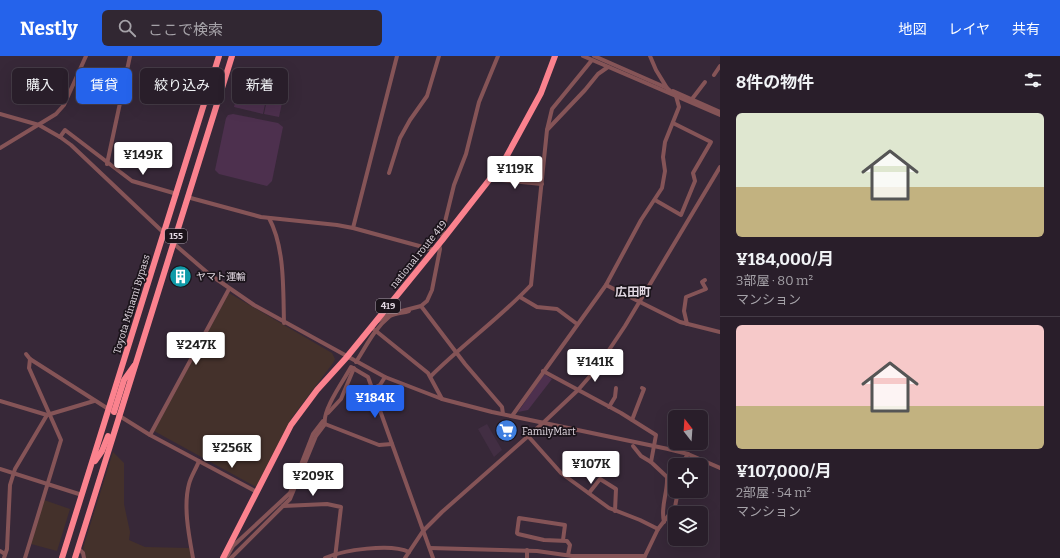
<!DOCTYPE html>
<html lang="ja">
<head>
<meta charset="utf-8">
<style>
	:root { --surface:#291e2a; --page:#312732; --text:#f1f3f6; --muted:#a5a2a8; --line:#453c47; --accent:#2563eb }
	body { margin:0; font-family:Bitter,"Noto Sans JP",serif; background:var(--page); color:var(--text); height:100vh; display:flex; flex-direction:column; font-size:15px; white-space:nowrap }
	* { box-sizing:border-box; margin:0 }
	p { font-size:13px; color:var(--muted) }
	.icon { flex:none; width:22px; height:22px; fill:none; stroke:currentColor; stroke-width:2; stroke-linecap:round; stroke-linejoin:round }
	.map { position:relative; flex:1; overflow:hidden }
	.side { display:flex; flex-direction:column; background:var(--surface); width:340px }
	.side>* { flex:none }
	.top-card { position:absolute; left:12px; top:12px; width:380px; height:36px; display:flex; gap:8px }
	.needle { width:26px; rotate:343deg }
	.tools { position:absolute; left:668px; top:354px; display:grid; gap:8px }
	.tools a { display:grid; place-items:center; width:40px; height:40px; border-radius:6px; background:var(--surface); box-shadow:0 4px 16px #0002,0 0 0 1px var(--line); font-size:20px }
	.price { position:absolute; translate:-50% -34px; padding:0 9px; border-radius:4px; background:#fff; color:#222; font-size:13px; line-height:26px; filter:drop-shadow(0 1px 2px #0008) }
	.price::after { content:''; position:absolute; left:50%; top:24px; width:12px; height:9px; margin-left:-6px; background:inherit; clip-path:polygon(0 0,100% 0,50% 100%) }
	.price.selected { background:var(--accent); color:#fff }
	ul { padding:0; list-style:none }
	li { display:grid; align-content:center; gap:8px; height:212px; padding:0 16px }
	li+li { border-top:1px solid var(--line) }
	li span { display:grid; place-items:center; height:124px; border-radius:6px; color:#555 }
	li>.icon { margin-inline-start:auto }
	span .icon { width:72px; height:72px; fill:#fffc; stroke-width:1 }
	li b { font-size:17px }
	h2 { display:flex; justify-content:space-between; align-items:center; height:48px; padding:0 16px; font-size:17px }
	.pill { padding:0 14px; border-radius:6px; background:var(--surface); box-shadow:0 4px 16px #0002,0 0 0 1px var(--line); font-size:14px; line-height:36px }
	.pill.selected { background:var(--accent); color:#fff }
	header { display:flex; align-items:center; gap:24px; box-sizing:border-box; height:56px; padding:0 20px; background:var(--accent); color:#fff }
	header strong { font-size:19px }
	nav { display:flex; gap:22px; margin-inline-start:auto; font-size:14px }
	.search { width:280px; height:36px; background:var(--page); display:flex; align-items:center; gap:10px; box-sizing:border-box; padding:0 14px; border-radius:6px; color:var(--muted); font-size:15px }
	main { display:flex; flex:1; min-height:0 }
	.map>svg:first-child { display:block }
	.built { fill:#422e43 }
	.industrial { fill:#44312b }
	.green { fill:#4d304e }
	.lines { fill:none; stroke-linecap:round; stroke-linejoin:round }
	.minor { stroke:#855457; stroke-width:4 }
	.highway { stroke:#fb828e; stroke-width:6 }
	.labels { text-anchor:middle; stroke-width:3.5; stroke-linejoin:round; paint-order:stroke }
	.shield { fill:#1b141b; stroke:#a69da6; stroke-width:1 }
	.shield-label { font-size:9px; font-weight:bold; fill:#e2d8e2 }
	.street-label { font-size:10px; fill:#e2d8e2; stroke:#1b141b }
	.poi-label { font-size:10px; fill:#e2d8e2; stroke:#1b141b; text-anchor:start }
	.quarter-label { font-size:12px; font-weight:bold; fill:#e2d8e2; stroke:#1b141b }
</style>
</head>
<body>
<header>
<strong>Nestly</strong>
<div class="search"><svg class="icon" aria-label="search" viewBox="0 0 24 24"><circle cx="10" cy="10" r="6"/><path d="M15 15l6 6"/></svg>ここで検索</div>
<nav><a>地図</a><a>レイヤ</a><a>共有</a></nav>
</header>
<main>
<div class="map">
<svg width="720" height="502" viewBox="0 0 720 502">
	<rect width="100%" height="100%" fill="#372838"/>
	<!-- built -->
	<polygon class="built" points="487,368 502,394 494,401 478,373"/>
	<!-- industrial -->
	<g class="industrial">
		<polygon points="229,237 332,297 335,303 333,307 291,363 256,431 154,375"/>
		<polygon points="113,396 124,407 124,448 130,476 129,484 145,491 189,492 192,502 86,502 83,492"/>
		<polygon points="44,444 70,453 57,495 31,488"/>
	</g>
	<!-- green -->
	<g class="green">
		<polygon points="238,32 267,38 263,58 234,51"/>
		<polygon points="268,39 283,42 279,61 264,58"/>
		<polygon points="233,58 278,67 283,71 272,125 267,130 219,118 215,114 226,62 228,59"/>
		<polygon points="544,318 552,323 528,354 518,356"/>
	</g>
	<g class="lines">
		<!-- minor -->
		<g class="minor">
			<polyline points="583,0 720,59"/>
			<polyline points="594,0 667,32"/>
			<polyline points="714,19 720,10"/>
			<polyline points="673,35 720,56"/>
			<polyline points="692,43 705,26"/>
			<polyline points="0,58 39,69 60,81 71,89 164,177 173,187 209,218 254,249 385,321 442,343 492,356 668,393 688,398 720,412"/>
			<polyline points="547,74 552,53 592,4"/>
			<polyline points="60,81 65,74 132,125 177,138"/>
			<polyline points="0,92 56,58 64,49 86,0"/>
			<polyline points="107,108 130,0"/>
			<polyline points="389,117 400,82 410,64 427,40 439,0"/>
			<polyline points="491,123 542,128"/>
			<polyline points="187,141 261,161 337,169 353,172 397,0"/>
			<polyline points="655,144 681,159 695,125 693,117 711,86 673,67"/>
			<path d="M 269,162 C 285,192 283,233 284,267"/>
			<polyline points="353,172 434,194"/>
			<polyline points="443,183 442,178 454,129 466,98 479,46 498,0"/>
			<polyline points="606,229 680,266 720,276"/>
			<polyline points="520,241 537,251 557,253 577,268"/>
			<polyline points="421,250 465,308 502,351 503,358"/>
			<polyline points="378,265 390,258 421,250 427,245 432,234 440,193 439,188"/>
			<polyline points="687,268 684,255 686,241 706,233 702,226 705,224"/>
			<polyline points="371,271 428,317 442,343"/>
			<polyline points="26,298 30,303 110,354"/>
			<path d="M 356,306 C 367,289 374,273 390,260 C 395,257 403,257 409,255"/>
			<path d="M 543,315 L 621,357 L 656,379 L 651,406 L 667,421 C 668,437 660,451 664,466"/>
			<path d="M 431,320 C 463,288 500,262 531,229 L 547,74 L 585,34 L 598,18 L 608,11"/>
			<polyline points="372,333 380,329 385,321"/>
			<polyline points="0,345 47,359 94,345"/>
			<polyline points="609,351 615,341 616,332"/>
			<polyline points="328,357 341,343 354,312"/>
			<polyline points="118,359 150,379 257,436"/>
			<polyline points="512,360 606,229 641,164 662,132 665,115 663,101 665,86 679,51 676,40 667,32 656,14 650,0"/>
			<polyline points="632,364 644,333 642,332"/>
			<polyline points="325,368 379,389 392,388"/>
			<polyline points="150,379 229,233"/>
			<polyline points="528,380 561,417 609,452 640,464 658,473"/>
			<polyline points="633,390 641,400 651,406"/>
			<polyline points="681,409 688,398"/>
			<polyline points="0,413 82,439"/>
			<polyline points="589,437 600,423 616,433 615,455"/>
			<polyline points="283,450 327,448 341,451 335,502"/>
			<polyline points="563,484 565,469 519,462 517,477 518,478 544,484 567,485 570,489 568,499"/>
			<polyline points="78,492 83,497 84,502"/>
			<polyline points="430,492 537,495 572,500 645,500"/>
			<polyline points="0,495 5,498"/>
			<polyline points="4,502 7,493 10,429 15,413 47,359"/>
			<polyline points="25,502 61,384 29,312 30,303"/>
			<path d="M 193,502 C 189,480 183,450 189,428 C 191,420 196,413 199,405"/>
			<polyline points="226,502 233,490 290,437 313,378 323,365"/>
			<path d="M 231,502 L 290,443 L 316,380 L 325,368 C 322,354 344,324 351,311 L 368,321 L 433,502"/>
			<path d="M 325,502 C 343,494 391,487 409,496"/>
			<polyline points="405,502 423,475 442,456 543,367 578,334 597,312 625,270 720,111"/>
			<polyline points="527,502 527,494"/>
			<polyline points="644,502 658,473 675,451 678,435"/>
		</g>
		<!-- highway -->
		<g class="highway">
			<polyline points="114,356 124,324 134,310"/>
			<polyline points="95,405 102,395 108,380"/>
			<polyline points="62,502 219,0"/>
			<polyline points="75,502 232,0"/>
			<polyline points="223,502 291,369 317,334 346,302 443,183 504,105 541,37 555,0"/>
		</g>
	</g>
	<!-- icons -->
	<defs>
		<symbol id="building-disc" viewBox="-11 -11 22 22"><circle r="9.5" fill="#0f9aa8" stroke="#1b141b"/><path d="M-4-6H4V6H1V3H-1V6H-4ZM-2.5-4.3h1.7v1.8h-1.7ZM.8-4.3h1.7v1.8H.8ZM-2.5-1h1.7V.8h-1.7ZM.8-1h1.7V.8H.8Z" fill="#fff"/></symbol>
		<symbol id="supermarket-disc" viewBox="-11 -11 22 22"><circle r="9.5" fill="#3f7fe0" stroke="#1b141b"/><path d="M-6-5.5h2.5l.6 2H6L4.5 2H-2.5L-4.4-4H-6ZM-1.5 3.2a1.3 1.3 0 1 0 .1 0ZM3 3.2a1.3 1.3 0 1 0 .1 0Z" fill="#fff"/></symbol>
	</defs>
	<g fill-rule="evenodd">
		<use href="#building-disc" x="168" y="208" width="25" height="25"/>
		<use href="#supermarket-disc" x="494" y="362" width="25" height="25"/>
	</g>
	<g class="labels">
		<!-- shield labels -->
		<g class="shield">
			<rect x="165" y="173" width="22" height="14" rx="3"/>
			<rect x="376" y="243" width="24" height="14" rx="3"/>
		</g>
		<g class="shield-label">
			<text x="176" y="183">155</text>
			<text x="388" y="253">419</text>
		</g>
		<!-- street labels -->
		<g class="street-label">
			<text transform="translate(418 198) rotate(-51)" y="4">national route 419</text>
			<text transform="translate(131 248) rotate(-73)" y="4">Toyota Minami Bypass</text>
		</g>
		<!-- poi labels -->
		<g class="poi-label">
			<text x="196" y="224">ヤマト運輸</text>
			<text x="522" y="379">FamilyMart</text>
		</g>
		<!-- quarter labels -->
		<g class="quarter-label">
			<text x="633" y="240">広田町</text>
		</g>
	</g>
</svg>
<div class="tools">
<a><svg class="needle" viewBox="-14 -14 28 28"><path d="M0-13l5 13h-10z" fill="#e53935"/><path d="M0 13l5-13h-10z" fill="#a5a2a8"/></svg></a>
<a><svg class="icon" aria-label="locate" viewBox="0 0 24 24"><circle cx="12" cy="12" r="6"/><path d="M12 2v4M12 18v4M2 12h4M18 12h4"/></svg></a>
<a><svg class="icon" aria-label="layers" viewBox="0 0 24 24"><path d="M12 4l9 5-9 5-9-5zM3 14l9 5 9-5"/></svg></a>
</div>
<b class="price" style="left:143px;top:120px">¥149K</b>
<b class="price" style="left:515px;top:134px">¥119K</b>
<b class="price" style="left:196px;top:310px">¥247K</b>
<b class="price" style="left:595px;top:327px">¥141K</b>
<b class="price selected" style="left:375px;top:363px">¥184K</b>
<b class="price" style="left:232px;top:413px">¥256K</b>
<b class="price" style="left:591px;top:429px">¥107K</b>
<b class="price" style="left:313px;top:441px">¥209K</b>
<div class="top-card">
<a class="pill">購入</a>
<a class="pill selected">賃貸</a>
<a class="pill">絞り込み</a>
<a class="pill">新着</a>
</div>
</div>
<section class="side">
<h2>8件の物件<svg class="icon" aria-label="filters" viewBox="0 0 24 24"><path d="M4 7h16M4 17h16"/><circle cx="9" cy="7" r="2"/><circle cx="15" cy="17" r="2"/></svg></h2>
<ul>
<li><span style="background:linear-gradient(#dfe7d0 60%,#c2b280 0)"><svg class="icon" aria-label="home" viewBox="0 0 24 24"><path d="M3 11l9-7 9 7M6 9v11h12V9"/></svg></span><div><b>¥184,000/月</b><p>3部屋 · 80 m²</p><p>マンション</p></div></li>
<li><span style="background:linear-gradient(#f6c9c9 65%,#c2b280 0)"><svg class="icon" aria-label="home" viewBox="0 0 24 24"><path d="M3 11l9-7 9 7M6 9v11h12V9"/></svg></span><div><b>¥107,000/月</b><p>2部屋 · 54 m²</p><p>マンション</p></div></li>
</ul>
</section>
</main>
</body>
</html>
